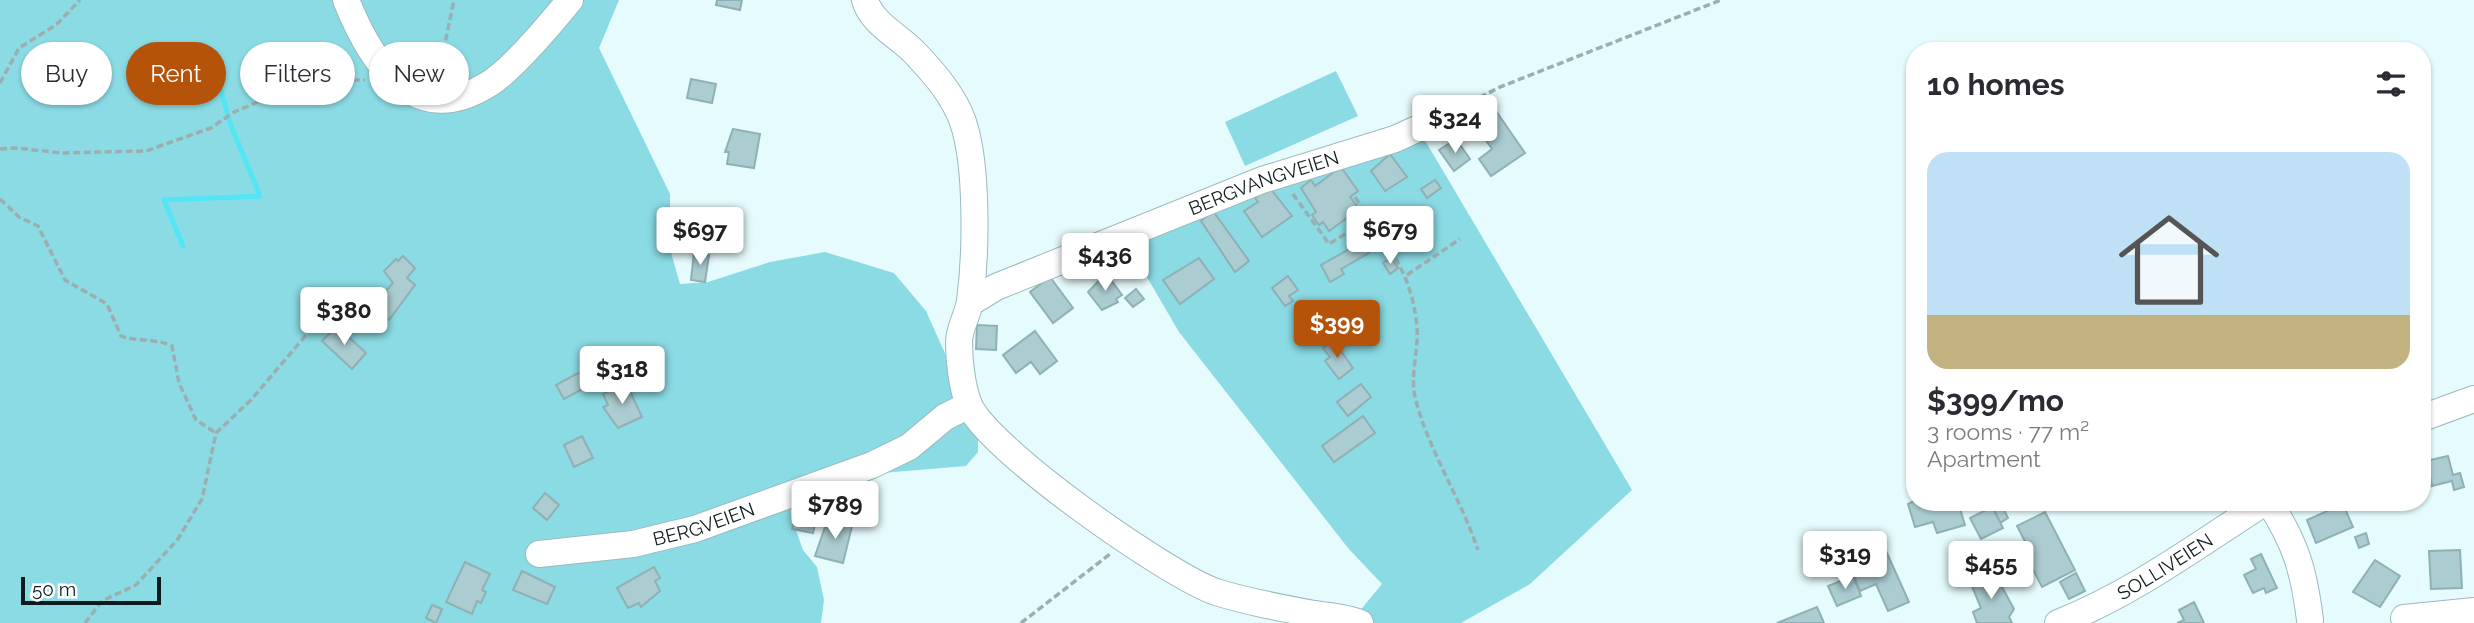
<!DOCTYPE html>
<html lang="en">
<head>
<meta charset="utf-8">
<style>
	:root { --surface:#fff; --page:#f7f7f7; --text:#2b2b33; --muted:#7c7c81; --accent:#b45309 }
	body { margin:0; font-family:Raleway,sans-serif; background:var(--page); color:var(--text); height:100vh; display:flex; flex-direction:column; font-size:26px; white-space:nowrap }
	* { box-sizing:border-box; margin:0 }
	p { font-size:23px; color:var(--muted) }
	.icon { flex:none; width:38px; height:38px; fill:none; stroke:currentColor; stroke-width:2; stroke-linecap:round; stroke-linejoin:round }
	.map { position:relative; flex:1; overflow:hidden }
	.drawer { position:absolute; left:1906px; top:42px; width:525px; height:469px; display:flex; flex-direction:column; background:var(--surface); border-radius:28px; box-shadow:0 2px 5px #0004 }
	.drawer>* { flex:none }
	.hud { position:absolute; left:21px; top:42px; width:665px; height:63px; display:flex; gap:14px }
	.scale { position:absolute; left:21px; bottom:18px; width:140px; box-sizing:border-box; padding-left:7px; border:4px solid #0e1b1d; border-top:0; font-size:19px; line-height:24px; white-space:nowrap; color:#0e1b1d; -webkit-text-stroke:5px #fff; paint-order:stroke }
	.price { position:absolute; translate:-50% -60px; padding:0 16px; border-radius:7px; background:#fff; color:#222; font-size:23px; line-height:46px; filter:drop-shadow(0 2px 4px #0008) }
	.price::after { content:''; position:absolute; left:50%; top:42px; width:21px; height:16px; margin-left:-10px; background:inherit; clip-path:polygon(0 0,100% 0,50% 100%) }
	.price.selected { background:var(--accent); color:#fff }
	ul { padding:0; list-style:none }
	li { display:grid; align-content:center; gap:14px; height:371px; padding:0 21px }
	li span { display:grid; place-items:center; height:217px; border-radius:21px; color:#555 }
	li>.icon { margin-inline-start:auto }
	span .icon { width:126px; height:126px; fill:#fffc; stroke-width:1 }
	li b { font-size:30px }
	h2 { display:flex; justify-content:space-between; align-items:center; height:84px; padding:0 21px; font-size:30px }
	.tag { padding:0 24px; border-radius:32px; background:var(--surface); box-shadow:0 2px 5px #0004; font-size:24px; line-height:63px }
	.tag.selected { background:var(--accent); color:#fff }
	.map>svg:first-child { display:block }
	.green { fill:#8bdbe4 }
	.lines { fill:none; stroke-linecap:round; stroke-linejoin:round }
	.stream { stroke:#53e5f4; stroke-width:5 }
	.building { fill:#abcdd1; stroke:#8fb0b4; stroke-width:2 }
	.minor-casing { stroke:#99babe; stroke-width:28 }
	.path { stroke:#9caeb0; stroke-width:3.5; stroke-dasharray:7 3.5; stroke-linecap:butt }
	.minor { stroke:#fff; stroke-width:26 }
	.labels { text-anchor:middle; stroke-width:5; stroke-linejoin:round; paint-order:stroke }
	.street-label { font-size:19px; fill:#0e1b1d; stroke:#fff }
</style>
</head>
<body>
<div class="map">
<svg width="2474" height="623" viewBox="0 0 2474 623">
	<rect width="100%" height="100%" fill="#e6fbfd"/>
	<!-- green -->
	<g class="green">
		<polygon points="0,0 619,0 599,48 670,194 670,249 680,284 708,282 770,262 825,252 894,273 926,311 978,427 978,452 966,466 858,475 790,487 791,516 803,550 817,567 824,600 821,623 0,623"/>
		<polygon points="1336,71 1358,116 1245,166 1225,122"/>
		<polygon points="1420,132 1632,490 1530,584 1461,623 1371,623 1358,613 1382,584 1348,548 1179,332 1127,243"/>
	</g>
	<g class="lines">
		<!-- stream -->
		<polyline class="stream" points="183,246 164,200 260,196 230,123 216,73"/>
	</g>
	<!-- building -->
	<g class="building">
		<polygon points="717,0 742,0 740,10 716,5"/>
		<polygon points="691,79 716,84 712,103 687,98"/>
		<polygon points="1496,111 1525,153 1491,176 1479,159 1492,149 1475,125"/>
		<polygon points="733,129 760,134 754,168 727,164 729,152 725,152"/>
		<polygon points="1456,139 1470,159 1454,171 1439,150"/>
		<polygon points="1390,154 1407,177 1385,191 1371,171"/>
		<polygon points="1341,167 1358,191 1350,197 1359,209 1329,231 1323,222 1319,225 1312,215 1316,212 1301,188 1311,180 1315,186"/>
		<polygon points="1435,180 1441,188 1427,198 1421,189"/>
		<polygon points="1270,188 1292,216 1262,237 1244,211 1258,202 1255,198"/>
		<polygon points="1213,211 1249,261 1235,272 1201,221"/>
		<polygon points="1407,224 1413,225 1416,232 1405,242 1396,234 1388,240 1385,235 1397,227 1402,233"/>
		<polygon points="1362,242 1369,253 1341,269 1344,274 1330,282 1321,265"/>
		<polygon points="694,253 709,255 705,282 691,280"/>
		<polygon points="403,256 415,268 407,278 415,285 389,320 373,305 393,283 384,271 396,259 398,261"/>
		<polygon points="1134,258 1142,269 1131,277 1123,265"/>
		<polygon points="1199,258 1214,279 1180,304 1163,280"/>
		<polygon points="1391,258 1398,268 1390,274 1383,263"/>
		<polygon points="1106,273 1122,295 1116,299 1118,302 1102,310 1088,292"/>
		<polygon points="1288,276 1298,290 1289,296 1293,301 1285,306 1272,288"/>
		<polygon points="1050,277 1073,308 1053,323 1030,292"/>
		<polygon points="1136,289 1144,299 1133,307 1125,298"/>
		<polygon points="977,325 997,326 996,350 976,349"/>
		<polygon points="337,326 366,353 352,369 322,341"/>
		<polygon points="1035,331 1057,361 1040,374 1031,362 1016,373 1003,355"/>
		<polygon points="1333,340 1353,368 1339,379 1325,361 1330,357 1323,348"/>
		<polygon points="582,371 590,385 564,399 556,385"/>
		<polygon points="626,383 642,417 618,428 603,407 608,405 603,394"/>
		<polygon points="1361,384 1371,397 1348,416 1337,402"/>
		<polygon points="1363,416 1375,433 1334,462 1322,446"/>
		<polygon points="582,436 593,458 574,467 564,445"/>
		<polygon points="2448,456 2453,475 2460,473 2464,487 2454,490 2452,481 2432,486 2426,461"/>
		<polygon points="2426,461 2432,486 2422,489 2422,462"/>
		<polygon points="829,486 845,490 840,513 831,511 830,518 817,515 813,533 792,529 797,506 802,507 804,497 818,499 819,491"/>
		<polygon points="545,493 559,505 547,520 533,508"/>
		<polygon points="1914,501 1958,502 1965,525 1937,533 1933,522 1915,527 1908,504"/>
		<polygon points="2343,504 2353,527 2316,543 2307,520"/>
		<polygon points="2002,506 2008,518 2000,523 1994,510"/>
		<polygon points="1992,507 2003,528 1981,539 1970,518"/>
		<polygon points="2045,512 2075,570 2042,587 2026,556 2031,553 2017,526"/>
		<polygon points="835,518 853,522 843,563 815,556 825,527 832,529"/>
		<polygon points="2366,533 2369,544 2359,548 2355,537"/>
		<polygon points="1818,544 1824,559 1815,563 1809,548"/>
		<polygon points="2460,550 2462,588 2431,589 2429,551"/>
		<polygon points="1886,551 1909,602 1888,611 1876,584 1860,591 1850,567"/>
		<polygon points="2261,554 2277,588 2266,593 2264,588 2253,593 2244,575 2256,569 2251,559"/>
		<polygon points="2375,560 2400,576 2380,607 2353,592"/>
		<polygon points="465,562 490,574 482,590 486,592 481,603 477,601 472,614 446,602"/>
		<polygon points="654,567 660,578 655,581 660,591 641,607 639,603 628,608 617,588"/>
		<polygon points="1990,569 1997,587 2001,585 2014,609 2009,617 2012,623 1977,623 1973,612 1981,608 1971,584 1979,580 1976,575"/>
		<polygon points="522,571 555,587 547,604 513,590"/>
		<polygon points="2076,573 2085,591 2069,599 2060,582"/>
		<polygon points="1853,576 1861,596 1837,606 1828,586"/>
		<polygon points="2194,602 2204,623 2177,623 2184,620 2179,610"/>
		<polygon points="432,605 442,609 436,623 426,618"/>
		<polygon points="1817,607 1824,623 1777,623"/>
	</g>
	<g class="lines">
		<defs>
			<g id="minor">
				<path d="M 346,0 C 370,60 413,131 487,85 C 510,72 552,22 570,0"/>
				<path d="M 865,0 C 871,23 899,36 915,53 C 934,73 954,96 963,122 C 978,166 976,255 970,301 C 968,315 959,328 959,342 C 959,361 962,387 969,405 C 989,450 1167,575 1216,592 C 1248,602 1281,608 1314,614 C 1329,616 1346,617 1360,623"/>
				<path id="s1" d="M 970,303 L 996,287 L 1262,180 L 1395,139 L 1443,117"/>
				<polyline points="2422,418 2474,399"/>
				<path d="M 2269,502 C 2296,544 2304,571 2310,620"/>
				<path id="s2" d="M 539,554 L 633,544 L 695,529 L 872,465 L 909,447 L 945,417 L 969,405"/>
				<polyline points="2404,618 2474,611"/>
				<path id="s3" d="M 2058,623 C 2132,594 2198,545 2265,502"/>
			</g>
		</defs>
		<!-- minor casing -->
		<use href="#minor" class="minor-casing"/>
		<!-- path -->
		<g class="path">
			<polyline points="424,75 443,53 454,0"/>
			<polyline points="0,83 19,48 56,25 80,0"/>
			<polyline points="1461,107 1500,87 1721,0"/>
			<polyline points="0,149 16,148 62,153 146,151 211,128 234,112 280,93 333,80 365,80"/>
			<polyline points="1293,194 1329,244 1369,219"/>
			<path d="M 1355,197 C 1385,244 1411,268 1417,326 C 1419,351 1409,377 1416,401 C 1430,453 1461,499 1478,550"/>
			<path d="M 0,199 L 19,217 L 38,226 L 65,280 L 107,304 L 121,336 C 139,342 155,338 172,346 L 179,383 L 196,420 L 216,433"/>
			<polyline points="1407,275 1460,239"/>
			<polyline points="85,623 102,601 136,585 178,539 202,499 216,433 251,400 312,328 329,316 353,311"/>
			<polyline points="1021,623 1110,554"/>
		</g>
		<!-- minor -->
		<use href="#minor" class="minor"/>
	</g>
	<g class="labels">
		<!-- street labels -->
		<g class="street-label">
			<text dy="7" stroke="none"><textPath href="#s1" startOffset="318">BERGVANGVEIEN</textPath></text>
			<text dy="7" stroke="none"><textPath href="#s2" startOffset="168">BERGVEIEN</textPath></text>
			<text dy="7" stroke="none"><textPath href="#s3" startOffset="121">SOLLIVEIEN</textPath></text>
		</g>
	</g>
</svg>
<div class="scale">50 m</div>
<b class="price" style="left:1455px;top:155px">$324</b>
<b class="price" style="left:1390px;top:266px">$679</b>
<b class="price" style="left:700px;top:267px">$697</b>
<b class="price" style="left:1105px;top:293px">$436</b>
<b class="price" style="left:344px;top:347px">$380</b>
<b class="price selected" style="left:1337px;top:360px">$399</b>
<b class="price" style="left:622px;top:406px">$318</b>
<b class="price" style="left:835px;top:541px">$789</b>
<b class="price" style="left:1845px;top:591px">$319</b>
<b class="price" style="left:1991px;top:601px">$455</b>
<div class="hud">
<a class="tag">Buy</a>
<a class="tag selected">Rent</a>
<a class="tag">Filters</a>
<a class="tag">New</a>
</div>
<section class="drawer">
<h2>10 homes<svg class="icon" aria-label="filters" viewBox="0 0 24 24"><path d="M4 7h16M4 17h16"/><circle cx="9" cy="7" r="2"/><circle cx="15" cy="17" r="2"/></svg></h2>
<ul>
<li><span style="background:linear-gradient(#bfe0f5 75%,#c2b280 0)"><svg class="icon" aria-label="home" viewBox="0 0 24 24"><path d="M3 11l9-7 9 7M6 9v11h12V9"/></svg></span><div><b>$399/mo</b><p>3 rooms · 77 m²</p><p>Apartment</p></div></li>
</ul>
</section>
</div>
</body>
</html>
